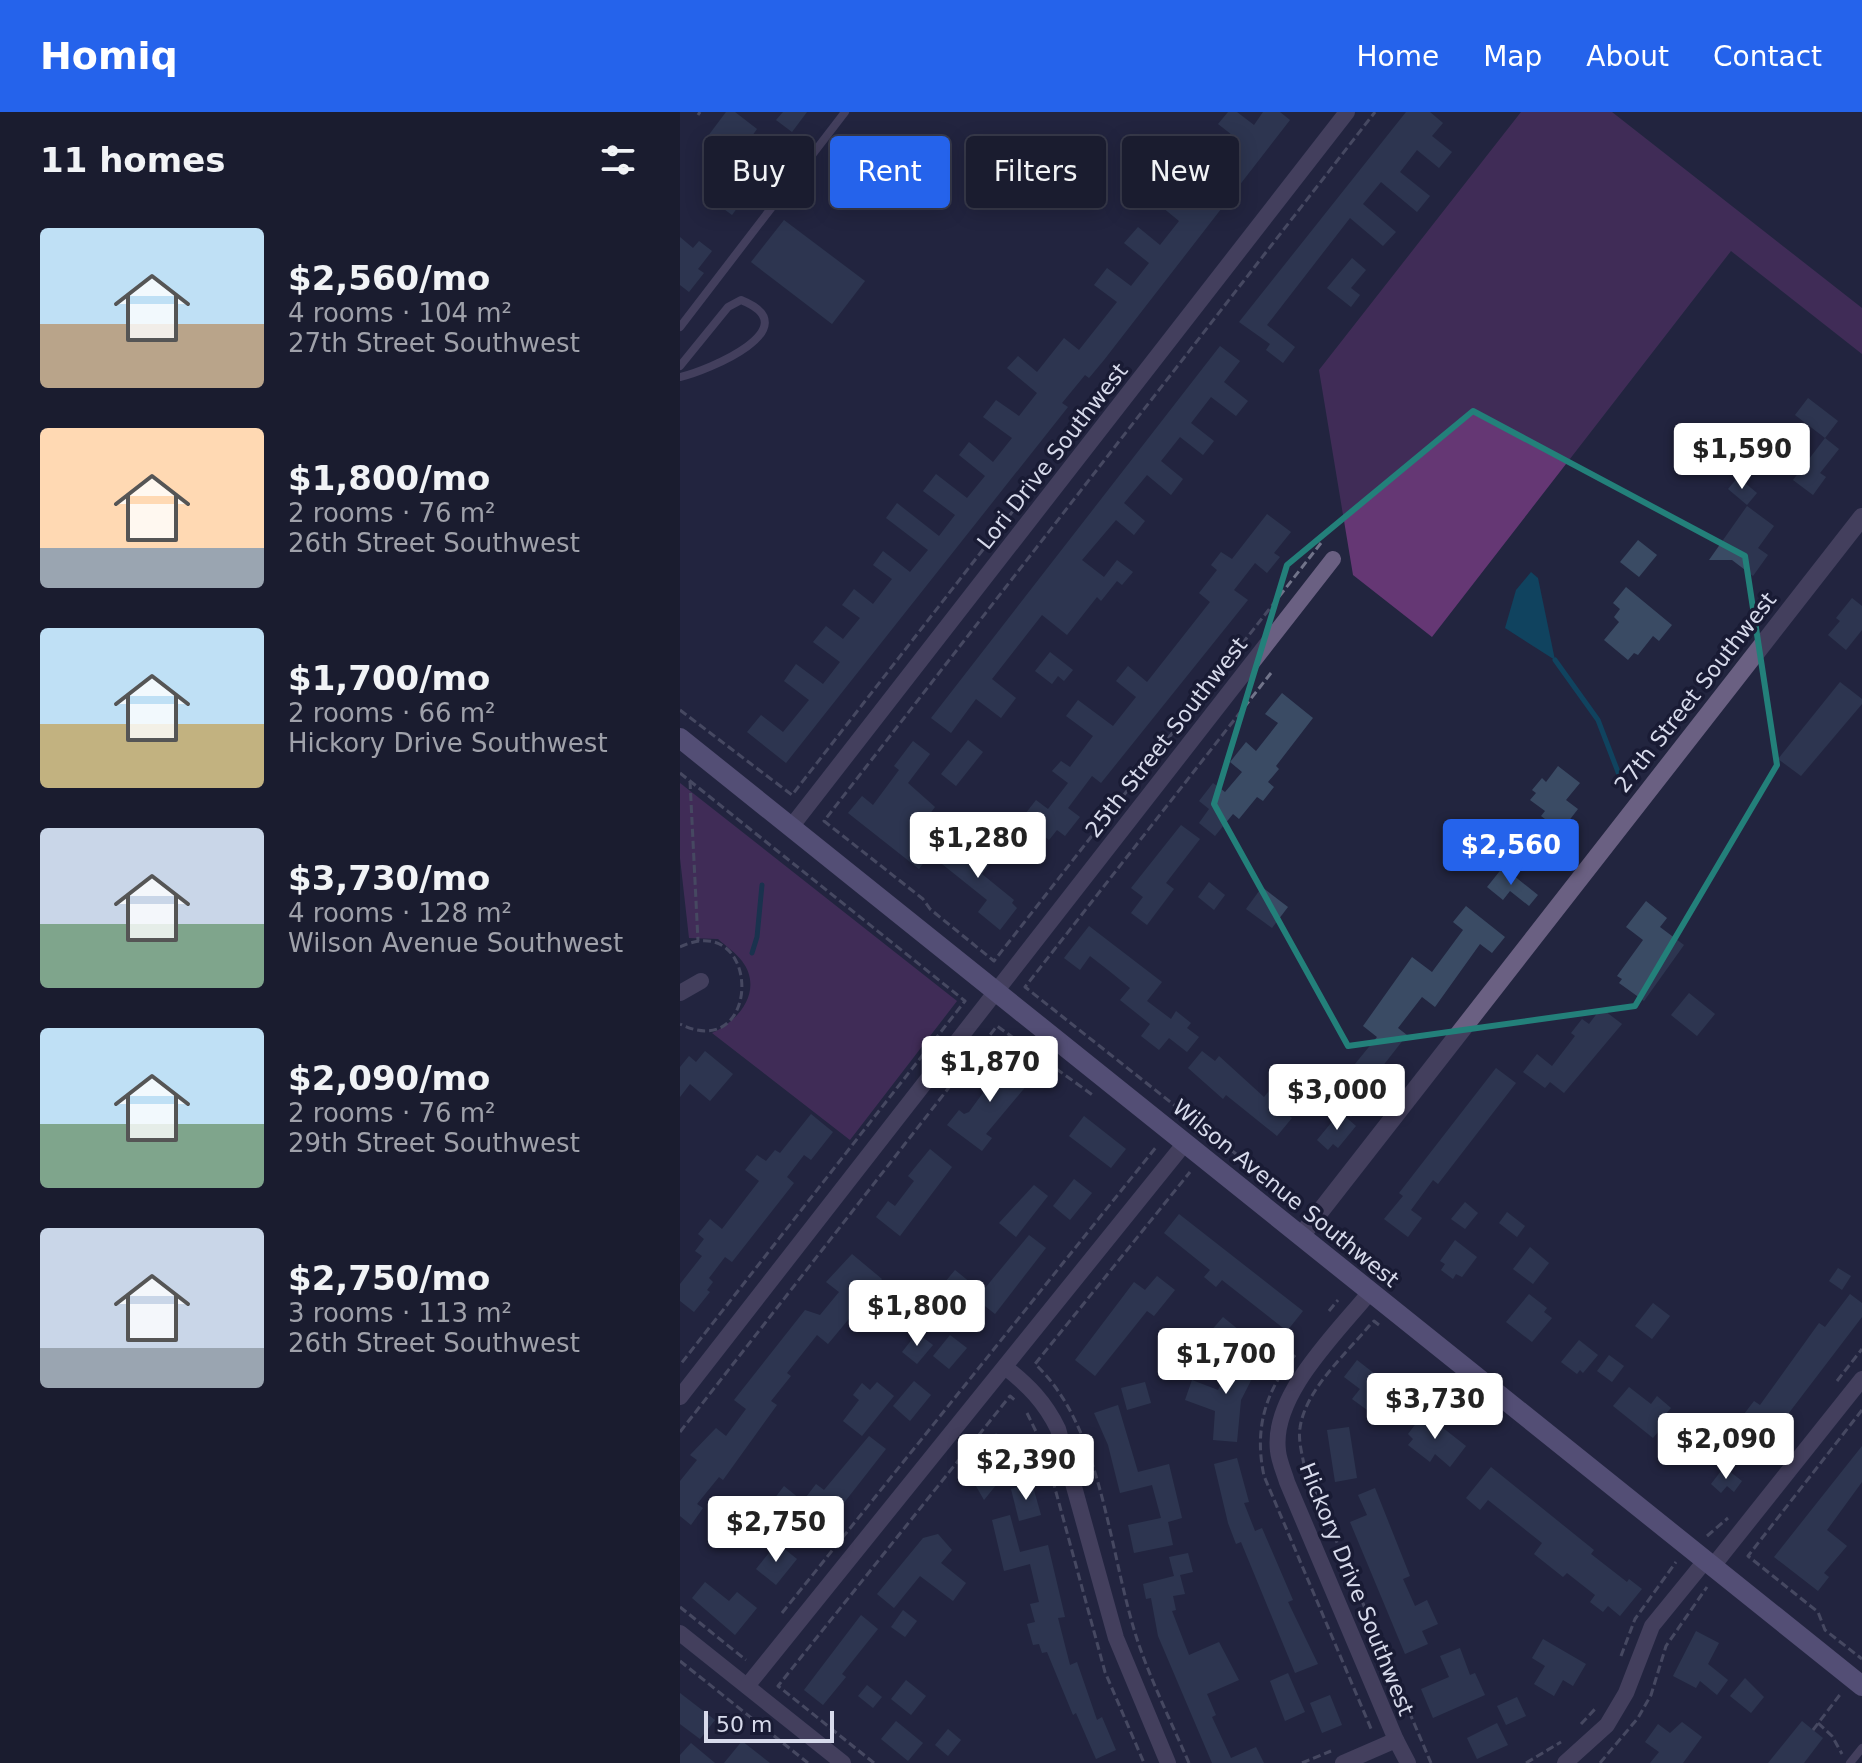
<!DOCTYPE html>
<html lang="en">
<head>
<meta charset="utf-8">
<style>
	:root { --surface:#1a1c2f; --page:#232537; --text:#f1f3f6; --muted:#9fa1aa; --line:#383a4b; --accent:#2563eb }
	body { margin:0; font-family:"DejaVu Sans",sans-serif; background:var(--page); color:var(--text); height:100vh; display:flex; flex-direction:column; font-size:30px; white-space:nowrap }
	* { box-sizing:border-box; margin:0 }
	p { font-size:26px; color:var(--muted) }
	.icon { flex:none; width:44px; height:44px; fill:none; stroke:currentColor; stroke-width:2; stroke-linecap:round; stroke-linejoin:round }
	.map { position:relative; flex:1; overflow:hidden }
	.panel { display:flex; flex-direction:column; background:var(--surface); width:680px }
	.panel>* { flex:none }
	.guide { position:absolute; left:24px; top:24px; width:760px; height:72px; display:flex; gap:16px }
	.scale { position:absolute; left:24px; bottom:20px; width:130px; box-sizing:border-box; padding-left:8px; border:4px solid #d7daeb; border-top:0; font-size:22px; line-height:28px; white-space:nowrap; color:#d7daeb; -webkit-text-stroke:6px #191b34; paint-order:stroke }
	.price { position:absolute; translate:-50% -68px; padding:0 18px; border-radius:8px; background:#fff; color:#222; font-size:26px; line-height:52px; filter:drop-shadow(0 2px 4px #0008) }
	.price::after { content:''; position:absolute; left:50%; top:48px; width:24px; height:18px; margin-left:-12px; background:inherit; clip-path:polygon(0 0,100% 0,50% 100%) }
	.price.current { background:var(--accent); color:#fff }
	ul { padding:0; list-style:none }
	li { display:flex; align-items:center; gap:24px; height:200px; padding:0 40px }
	li span { display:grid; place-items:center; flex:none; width:224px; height:160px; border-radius:8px; color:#555 }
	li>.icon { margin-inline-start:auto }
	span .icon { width:96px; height:96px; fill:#fffc; stroke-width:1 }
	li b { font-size:34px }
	h2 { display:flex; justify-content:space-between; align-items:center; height:96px; padding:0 40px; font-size:34px }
	.pill { padding:0 28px; border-radius:8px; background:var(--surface); box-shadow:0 4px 20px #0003,0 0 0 2px var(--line); font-size:28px; line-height:72px }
	.pill.current { background:var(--accent); color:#fff }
	header { display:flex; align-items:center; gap:48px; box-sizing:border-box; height:112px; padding:0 40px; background:var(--accent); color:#fff }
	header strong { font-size:38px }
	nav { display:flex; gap:44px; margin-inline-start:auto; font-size:28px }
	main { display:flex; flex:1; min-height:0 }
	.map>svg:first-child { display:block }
	.green { fill:#653774 }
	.water { fill:#10435f }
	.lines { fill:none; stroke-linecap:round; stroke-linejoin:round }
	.stream { stroke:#10435f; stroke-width:5 }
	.building { fill:#3a4b64 }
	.path { stroke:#71748a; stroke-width:3; stroke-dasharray:8 4; stroke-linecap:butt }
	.service { stroke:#6a6082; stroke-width:8 }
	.minor { stroke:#6a6082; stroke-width:16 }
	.tertiary { stroke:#6a6082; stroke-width:18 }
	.secondary { stroke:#8f80b5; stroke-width:20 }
	.marked { fill:none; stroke:#23807a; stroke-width:6; stroke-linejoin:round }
	.labels { text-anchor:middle; stroke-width:7; stroke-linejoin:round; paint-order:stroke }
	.street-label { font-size:22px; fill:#d7daeb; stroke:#191b34 }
</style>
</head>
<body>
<header>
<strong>Homiq</strong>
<nav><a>Home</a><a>Map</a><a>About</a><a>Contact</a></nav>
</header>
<main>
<section class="panel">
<h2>11 homes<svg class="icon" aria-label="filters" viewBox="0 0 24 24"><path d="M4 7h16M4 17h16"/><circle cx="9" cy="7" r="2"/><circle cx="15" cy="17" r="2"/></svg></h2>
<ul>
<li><span style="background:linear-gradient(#bfe0f5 60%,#b9a48a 0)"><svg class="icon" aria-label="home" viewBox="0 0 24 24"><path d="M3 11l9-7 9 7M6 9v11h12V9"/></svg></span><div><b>$2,560/mo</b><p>4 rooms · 104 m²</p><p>27th Street Southwest</p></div></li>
<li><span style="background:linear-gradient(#ffd9b3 75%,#9aa5b1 0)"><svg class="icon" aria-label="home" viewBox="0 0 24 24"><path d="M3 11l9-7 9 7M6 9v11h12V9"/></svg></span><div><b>$1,800/mo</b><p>2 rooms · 76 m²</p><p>26th Street Southwest</p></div></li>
<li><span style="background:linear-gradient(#bfe0f5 60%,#c2b280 0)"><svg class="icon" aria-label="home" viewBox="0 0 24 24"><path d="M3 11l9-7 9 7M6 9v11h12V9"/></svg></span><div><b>$1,700/mo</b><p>2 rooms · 66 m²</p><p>Hickory Drive Southwest</p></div></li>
<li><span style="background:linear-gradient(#c9d6e8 60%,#7fa58c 0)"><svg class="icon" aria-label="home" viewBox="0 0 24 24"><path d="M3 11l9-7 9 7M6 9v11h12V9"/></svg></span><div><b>$3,730/mo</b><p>4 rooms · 128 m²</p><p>Wilson Avenue Southwest</p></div></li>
<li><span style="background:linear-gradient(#bfe0f5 60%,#7fa58c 0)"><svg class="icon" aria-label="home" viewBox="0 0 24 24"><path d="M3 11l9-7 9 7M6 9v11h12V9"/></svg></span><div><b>$2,090/mo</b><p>2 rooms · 76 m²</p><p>29th Street Southwest</p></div></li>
<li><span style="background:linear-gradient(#c9d6e8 75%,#9aa5b1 0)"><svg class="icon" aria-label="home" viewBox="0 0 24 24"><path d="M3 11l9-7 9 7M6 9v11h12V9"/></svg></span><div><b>$2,750/mo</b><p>3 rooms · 113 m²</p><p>26th Street Southwest</p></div></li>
</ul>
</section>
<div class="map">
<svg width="1182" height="1651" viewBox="0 0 1182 1651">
	<rect width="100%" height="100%" fill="#22253f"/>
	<!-- green -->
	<g class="green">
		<polygon points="841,0 932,0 1182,196 1182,242 1051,139 752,525 673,463 639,258"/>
		<path d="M 0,671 L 277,889 L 170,1028 L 32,921 C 59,909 84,878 62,849 C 56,841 46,834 38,827 L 9,826 L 0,746 Z"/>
	</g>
	<!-- water -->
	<polygon class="water" points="851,460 858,466 875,548 825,516 836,478"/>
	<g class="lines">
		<!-- stream -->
		<g class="stream">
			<polyline points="875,548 918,608 943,673"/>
			<polyline points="72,841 77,825 82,773"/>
		</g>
	</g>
	<!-- building -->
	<g class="building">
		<polygon points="46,0 55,0 77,17 67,31 57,24 47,38 28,24"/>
		<polygon points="103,0 127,0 112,20 96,8"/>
		<polygon points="548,0 557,0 574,13 583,0 600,0 610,8 424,248 409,266 405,263 382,291 388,295 106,651 67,620 81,603 103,620 129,588 104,569 116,552 143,572 160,550 133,530 146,514 163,527 180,506 162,493 174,477 193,492 212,467 193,453 203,439 230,460 248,438 206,406 217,391 259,424 275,403 243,379 256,362 287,386 305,364 279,343 289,330 313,350 332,326 303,305 316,288 339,304 357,281 327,256 338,244 357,260 384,226 399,238 437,190 414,173 427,156 451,174 469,151 444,131 458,115 480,133 499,109 471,86 483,70 513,94 533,69 509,52 520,36 538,50 556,26 538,12"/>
		<polygon points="726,0 750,0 763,11 752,24 772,40 759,56 737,38 720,60 750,84 737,100 701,70 683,92 716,120 703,134 670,106 587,213 615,235 603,251 586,238 590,232 559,210"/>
		<polygon points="57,58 75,72 52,103 33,89"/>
		<polygon points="104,108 185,169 152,212 71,150"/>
		<polygon points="0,125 13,136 19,129 32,139 18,157 24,161 9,180 0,173"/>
		<polygon points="672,146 686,158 671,176 680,183 671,195 647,176"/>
		<polygon points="540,234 560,249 544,270 568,289 556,304 531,285 511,311 534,329 523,343 500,325 481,349 503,367 491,383 467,363 444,391 465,409 454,423 436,408 402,448 424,465 437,448 453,460 442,473 437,469 421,489 417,485 387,523 362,503 312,567 336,586 321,606 296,587 271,621 251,606"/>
		<polygon points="1128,286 1158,309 1145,326 1159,337 1140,361 1146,365 1133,383 1113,368 1145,326 1115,303"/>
		<polygon points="1058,365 1077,381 1067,393 1048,377"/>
		<polygon points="1067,394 1094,414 1078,436 1088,443 1073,464 1052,448 1029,448"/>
		<polygon points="587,402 611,420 594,441 600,445 587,461 575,451 554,478 568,488 421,671 412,664 388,696 400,705 385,724 377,718 369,728 342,706 356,688 368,697 388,671 372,659 381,649 390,655 413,624 386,604 398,588 433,614 456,585 436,569 448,554 467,570 530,490 519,481 537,458 531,453 541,440 552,447"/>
		<polygon points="958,428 977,443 959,465 940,450"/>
		<polygon points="946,475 992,513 979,529 973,524 958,543 954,541 948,548 924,528 939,510 934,505 940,497 933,491"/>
		<polygon points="1172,486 1182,494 1182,518 1166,538 1148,523 1160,509 1156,506"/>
		<polygon points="370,540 393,558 384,569 378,564 372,572 355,559"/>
		<polygon points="1160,570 1182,587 1182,592 1121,664 1098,647"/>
		<polygon points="602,581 633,606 596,654 599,657 588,670 594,675 583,689 577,685 559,707 553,702 535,724 519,711 529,697 519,689 533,671 545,680 562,660 550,650 566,630 576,639 598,611 585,602"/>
		<polygon points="288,628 303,640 276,674 261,662"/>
		<polygon points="233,629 250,642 228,671 255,695 234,723 253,738 239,757 168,701 182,684 193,693 219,658 214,654"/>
		<polygon points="878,654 900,671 886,688 898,697 881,719 861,704 865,699 850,688 856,681 852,678 862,666 866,670"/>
		<polygon points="501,713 520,727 486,771 494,777 467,813 451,801 463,785 451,776"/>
		<polygon points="277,724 290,735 295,730 310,742 304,749 309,753 302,762 334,788 332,791 337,796 320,818 298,800 307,788 257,748"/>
		<polygon points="823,755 858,783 849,794 830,779 823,788 807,775"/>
		<polygon points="529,770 545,783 534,798 518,785"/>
		<polygon points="582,775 608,795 592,816 566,797"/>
		<polygon points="966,789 987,806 980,815 1004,833 964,889 939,871 942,867 937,864 963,828 946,815"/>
		<polygon points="786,794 825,825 812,841 800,832 755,895 742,885 718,916 727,923 677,987 682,991 671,1005 656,993 674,970 666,963 697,925 683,914 732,845 752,860 783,818 773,810"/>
		<polygon points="409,814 482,870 467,889 491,907 496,899 511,911 507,916 519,925 507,940 489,926 479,938 461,924 470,912 440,888 450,876 428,858 410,844 400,858 384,846"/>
		<polygon points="1009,881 1035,902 1017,924 991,903"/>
		<polygon points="921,896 942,912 884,981 870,970 865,976 843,960 857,942 872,954 895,924 891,921 902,907 909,912"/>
		<polygon points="25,939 53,962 30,989 10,972 0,985 0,955 9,944 16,950"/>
		<polygon points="522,939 535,949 539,944 584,985 589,979 610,996 606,1001 612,1006 597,1024 546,983 543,987 508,956"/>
		<polygon points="326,948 352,967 306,1022 312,1026 302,1039 267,1013 279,998 284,1002 289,1000 305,978 298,974 310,958 316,962"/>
		<polygon points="816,956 836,971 758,1072 753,1068 731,1098 742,1106 728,1125 704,1107 723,1084 719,1081"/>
		<polygon points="660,1000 676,1014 658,1036 653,1032 648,1038 637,1028"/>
		<polygon points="131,1002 153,1020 131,1048 124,1043 107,1065 114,1071 52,1150 45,1145 29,1166 33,1170 27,1178 30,1180 14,1200 0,1189 0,1172 22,1144 15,1139 24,1127 18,1122 30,1107 42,1117 79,1069 65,1058 77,1043 86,1049 95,1038 100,1041"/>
		<polygon points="404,1004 446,1037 431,1056 389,1024"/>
		<polygon points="250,1037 272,1055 220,1124 196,1105 208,1089 215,1094 234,1069 228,1064"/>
		<polygon points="394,1067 412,1081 390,1108 373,1094"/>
		<polygon points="354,1073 368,1084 336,1125 319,1111"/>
		<polygon points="785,1090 798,1101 785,1117 771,1107"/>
		<polygon points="827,1100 845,1114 837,1125 819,1111"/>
		<polygon points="499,1102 623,1199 607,1219 542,1168 536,1175 524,1165 530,1158 484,1121"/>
		<polygon points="349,1123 366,1136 315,1202 296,1187"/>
		<polygon points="775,1128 797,1145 782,1165 776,1162 773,1167 761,1158 765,1152 760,1149"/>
		<polygon points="850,1135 869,1151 853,1172 833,1157"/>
		<polygon points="172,1142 202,1167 148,1232 137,1223 107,1261 111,1264 91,1289 97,1293 43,1368 39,1365 17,1392 23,1396 11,1413 0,1404 0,1369 17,1348 10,1343 36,1316 46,1324 66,1297 54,1288 125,1198 140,1203 159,1180 146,1170"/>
		<polygon points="1158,1156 1171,1164 1162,1178 1149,1169"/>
		<polygon points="275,1158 296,1175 278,1197 263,1185 266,1181 260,1176"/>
		<polygon points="477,1164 495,1178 474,1204 467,1199 415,1264 395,1248 454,1170 465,1178"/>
		<polygon points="849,1182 867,1196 864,1200 872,1206 852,1230 826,1210"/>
		<polygon points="1170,1182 1182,1191 1182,1205 1083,1335 1072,1327 1056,1350 1040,1338 1061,1306 1074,1289 1080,1293 1139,1211 1145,1215"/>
		<polygon points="973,1191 990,1204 972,1227 955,1214"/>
		<polygon points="543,1205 559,1218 547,1233 530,1220"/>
		<polygon points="237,1221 253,1233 237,1252 222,1240"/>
		<polygon points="270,1223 287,1236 269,1257 253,1244"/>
		<polygon points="899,1228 918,1243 903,1261 900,1258 897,1262 881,1250"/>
		<polygon points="559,1237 581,1249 561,1288 557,1330 533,1328 535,1299 505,1288 512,1268 538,1278"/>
		<polygon points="929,1243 944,1254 932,1270 917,1259"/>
		<polygon points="677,1248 714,1277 694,1303 672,1287 680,1277 664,1265"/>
		<polygon points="234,1269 251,1283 230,1309 213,1294"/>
		<polygon points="197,1270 214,1284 182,1324 163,1309 179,1288 173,1283 182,1271 190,1278"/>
		<polygon points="465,1270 471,1291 447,1298 441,1276"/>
		<polygon points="949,1275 971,1292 977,1284 991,1296 984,1304 989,1307 973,1326 933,1294"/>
		<polygon points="438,1293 458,1360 489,1352 502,1406 488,1410 493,1433 454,1441 448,1413 481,1406 472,1373 440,1381 428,1333 414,1301"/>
		<polygon points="744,1301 786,1334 770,1355 755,1342 750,1350 728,1333 733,1327 728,1322"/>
		<polygon points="669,1315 677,1366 655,1370 647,1318"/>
		<polygon points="316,1321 344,1339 304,1388 293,1369 320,1354 301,1338"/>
		<polygon points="189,1324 206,1337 149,1410 123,1389 136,1372 144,1378"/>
		<polygon points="1182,1334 1182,1370 1147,1418 1167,1434 1144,1461 1149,1465 1138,1479 1094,1445"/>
		<polygon points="557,1346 569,1390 564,1391 575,1419 582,1416 613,1488 608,1490 638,1552 615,1561 561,1430 556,1432 548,1411 534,1352"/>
		<polygon points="811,1355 914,1438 911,1442 947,1470 949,1467 962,1477 940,1504 928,1494 923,1500 910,1490 915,1483 887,1461 883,1465 854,1442 862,1431 808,1388 800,1398 786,1386"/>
		<polygon points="1044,1355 1062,1369 1054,1380 1047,1374 1041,1381 1031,1372"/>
		<polygon points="352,1371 361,1403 339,1409 331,1377"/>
		<polygon points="104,1374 125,1391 93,1429 77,1416 96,1394 91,1391"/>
		<polygon points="695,1376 730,1464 723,1467 735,1494 747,1488 758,1512 742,1519 748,1532 725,1542 670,1410 687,1403 678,1383"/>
		<polygon points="330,1403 340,1440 368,1433 385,1505 378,1506 390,1553 397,1550 417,1608 422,1605 436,1638 416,1647 396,1601 393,1603 367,1540 362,1541 359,1532 353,1533 347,1512 355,1510 350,1492 359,1490 350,1452 324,1459 312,1408"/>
		<polygon points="258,1422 272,1438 261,1451 286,1471 273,1489 240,1464 214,1496 197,1482 243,1426"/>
		<polygon points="97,1431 117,1447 96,1473 76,1457"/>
		<polygon points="508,1441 513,1460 500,1463 505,1482 493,1484 496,1498 492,1499 509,1543 539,1530 559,1568 527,1582 536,1603 532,1605 551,1646 576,1635 584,1651 532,1651 478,1524 471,1486 466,1487 463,1472 494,1464 489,1445"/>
		<polygon points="25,1470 49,1489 57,1480 77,1496 55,1523 12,1486"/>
		<polygon points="223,1498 237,1509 225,1525 211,1515"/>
		<polygon points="181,1503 198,1517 162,1562 166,1565 143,1593 124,1578"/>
		<polygon points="1016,1519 1039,1531 1028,1552 1048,1568 1037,1583 1020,1569 1016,1576 993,1564"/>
		<polygon points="863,1527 906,1552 893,1574 883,1568 874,1584 854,1572 865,1554 852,1546"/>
		<polygon points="780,1536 790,1563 795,1561 805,1583 753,1606 741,1577 769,1565 760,1544"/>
		<polygon points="608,1561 625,1600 605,1609 590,1569"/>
		<polygon points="1065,1566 1084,1585 1071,1601 1050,1584"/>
		<polygon points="226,1568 246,1584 231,1603 211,1587"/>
		<polygon points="187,1573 202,1585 193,1596 178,1584"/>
		<polygon points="0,1581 35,1608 20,1627 0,1612"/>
		<polygon points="650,1583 662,1613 642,1621 630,1591"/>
		<polygon points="837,1585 846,1604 826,1613 817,1594"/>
		<polygon points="216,1609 243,1631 228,1649 201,1627"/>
		<polygon points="1122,1609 1143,1626 1124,1651 1088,1651"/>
		<polygon points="1002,1610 1022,1625 1003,1651 970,1651 979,1640 965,1630 978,1612 990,1621"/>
		<polygon points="817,1611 828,1633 797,1647 787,1626"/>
		<polygon points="268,1617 281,1628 268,1644 255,1633"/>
		<polygon points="62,1629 90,1651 44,1651"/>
		<polygon points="11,1631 35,1651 0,1651 0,1643"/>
	</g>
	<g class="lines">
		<!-- path -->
		<g class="path">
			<polyline points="18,3 20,0"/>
			<polyline points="641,431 314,849 250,797 243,787 144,709 695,0"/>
			<polyline points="591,561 345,875 613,1087 619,1097"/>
			<polyline points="0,598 112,683 347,381"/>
			<polyline points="0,661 285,889 0,1253"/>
			<polyline points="10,669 18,829"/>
			<path d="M 0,835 C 82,796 83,953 0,912"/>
			<polyline points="649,1199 658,1188"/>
			<path d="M 699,1213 L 694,1209 L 689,1214 C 666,1242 625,1278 620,1316 C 618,1328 622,1341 624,1353 L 751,1651"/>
			<path d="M 615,1243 C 585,1280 574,1317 584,1364 L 692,1619"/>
			<polyline points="1157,1269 1182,1237"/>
			<polyline points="1182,1298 1068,1444 1138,1500 1145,1518 1182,1547"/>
			<polyline points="347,1301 364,1336 425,1560 464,1651"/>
			<polyline points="0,1320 317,914 414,984"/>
			<polyline points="1027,1424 1048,1406"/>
			<polyline points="0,1495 66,1548"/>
			<polyline points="102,1501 477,1034"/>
			<polyline points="941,1544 955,1507 996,1450"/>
			<polyline points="0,1549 128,1651"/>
			<polyline points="1138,1611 1152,1624 1162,1642"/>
			<polyline points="901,1612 915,1597"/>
			<polyline points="1133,1618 1162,1580"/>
			<polyline points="194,1651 98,1574 330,1284 337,1290"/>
			<path d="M 509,1651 C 492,1612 473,1573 459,1533 C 429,1446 424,1316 355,1252 L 510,1060"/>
			<polyline points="622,1651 651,1639"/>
			<polyline points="846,1651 881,1630"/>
			<polyline points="920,1651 958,1606 971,1583 986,1534 1027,1475"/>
		</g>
		<!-- service -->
		<g class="service">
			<polyline points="0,215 165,0"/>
			<path d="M 0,254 L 48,195 L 61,188 C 131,216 27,259 0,265"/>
			<polyline points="1170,1651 1182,1636"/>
		</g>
		<!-- minor -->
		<g class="minor">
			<polyline points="111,715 667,0"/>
			<polyline points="0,881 21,869"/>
			<path d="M 690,1180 C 657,1221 591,1283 598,1339 C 599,1349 604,1360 607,1370 L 716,1628"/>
			<path d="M 325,1255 C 348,1273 365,1290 378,1317 L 436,1526 L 488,1651"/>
			<polyline points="0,1285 653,447"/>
			<polyline points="1033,1454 1182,1267"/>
			<polyline points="0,1521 163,1651"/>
			<polyline points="67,1574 505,1031"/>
			<polyline points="663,1651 716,1628 728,1651"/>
			<polyline points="885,1651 927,1613 946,1581 972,1514 1025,1449"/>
		</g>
		<!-- tertiary -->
		<polyline class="tertiary" points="621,1124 1182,405"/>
		<!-- secondary -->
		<polyline class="secondary" points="0,626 1182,1574"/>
	</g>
	<!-- marked area -->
	<path d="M0 0H1182V1651H0ZM 793,299 L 1065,444 L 1097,653 L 955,894 L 668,934 L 534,692 L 607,453 Z" fill="#22253f" fill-opacity=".55" fill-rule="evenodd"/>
	<path class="marked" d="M 793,299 L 1065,444 L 1097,653 L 955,894 L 668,934 L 534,692 L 607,453 Z"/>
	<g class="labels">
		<!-- street labels -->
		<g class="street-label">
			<text transform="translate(372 344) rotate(-52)" y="8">Lori Drive Southwest</text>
			<text transform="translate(1015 580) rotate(-52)" y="8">27th Street Southwest</text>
			<text transform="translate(486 625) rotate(-52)" y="8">25th Street Southwest</text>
			<text transform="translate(606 1081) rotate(39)" y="8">Wilson Avenue Southwest</text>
			<text transform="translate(677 1477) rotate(68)" y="8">Hickory Drive Southwest</text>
		</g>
	</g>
</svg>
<div class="scale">50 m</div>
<b class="price" style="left:1062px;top:379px">$1,590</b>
<b class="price" style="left:298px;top:768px">$1,280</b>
<b class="price current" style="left:831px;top:775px">$2,560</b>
<b class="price" style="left:310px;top:992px">$1,870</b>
<b class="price" style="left:657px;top:1020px">$3,000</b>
<b class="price" style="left:237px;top:1236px">$1,800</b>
<b class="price" style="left:546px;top:1284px">$1,700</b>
<b class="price" style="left:755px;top:1329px">$3,730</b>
<b class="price" style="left:1046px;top:1369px">$2,090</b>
<b class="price" style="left:346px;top:1390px">$2,390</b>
<b class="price" style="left:96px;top:1452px">$2,750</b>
<div class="guide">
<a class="pill">Buy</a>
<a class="pill current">Rent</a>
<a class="pill">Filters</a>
<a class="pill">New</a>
</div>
</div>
</main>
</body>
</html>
